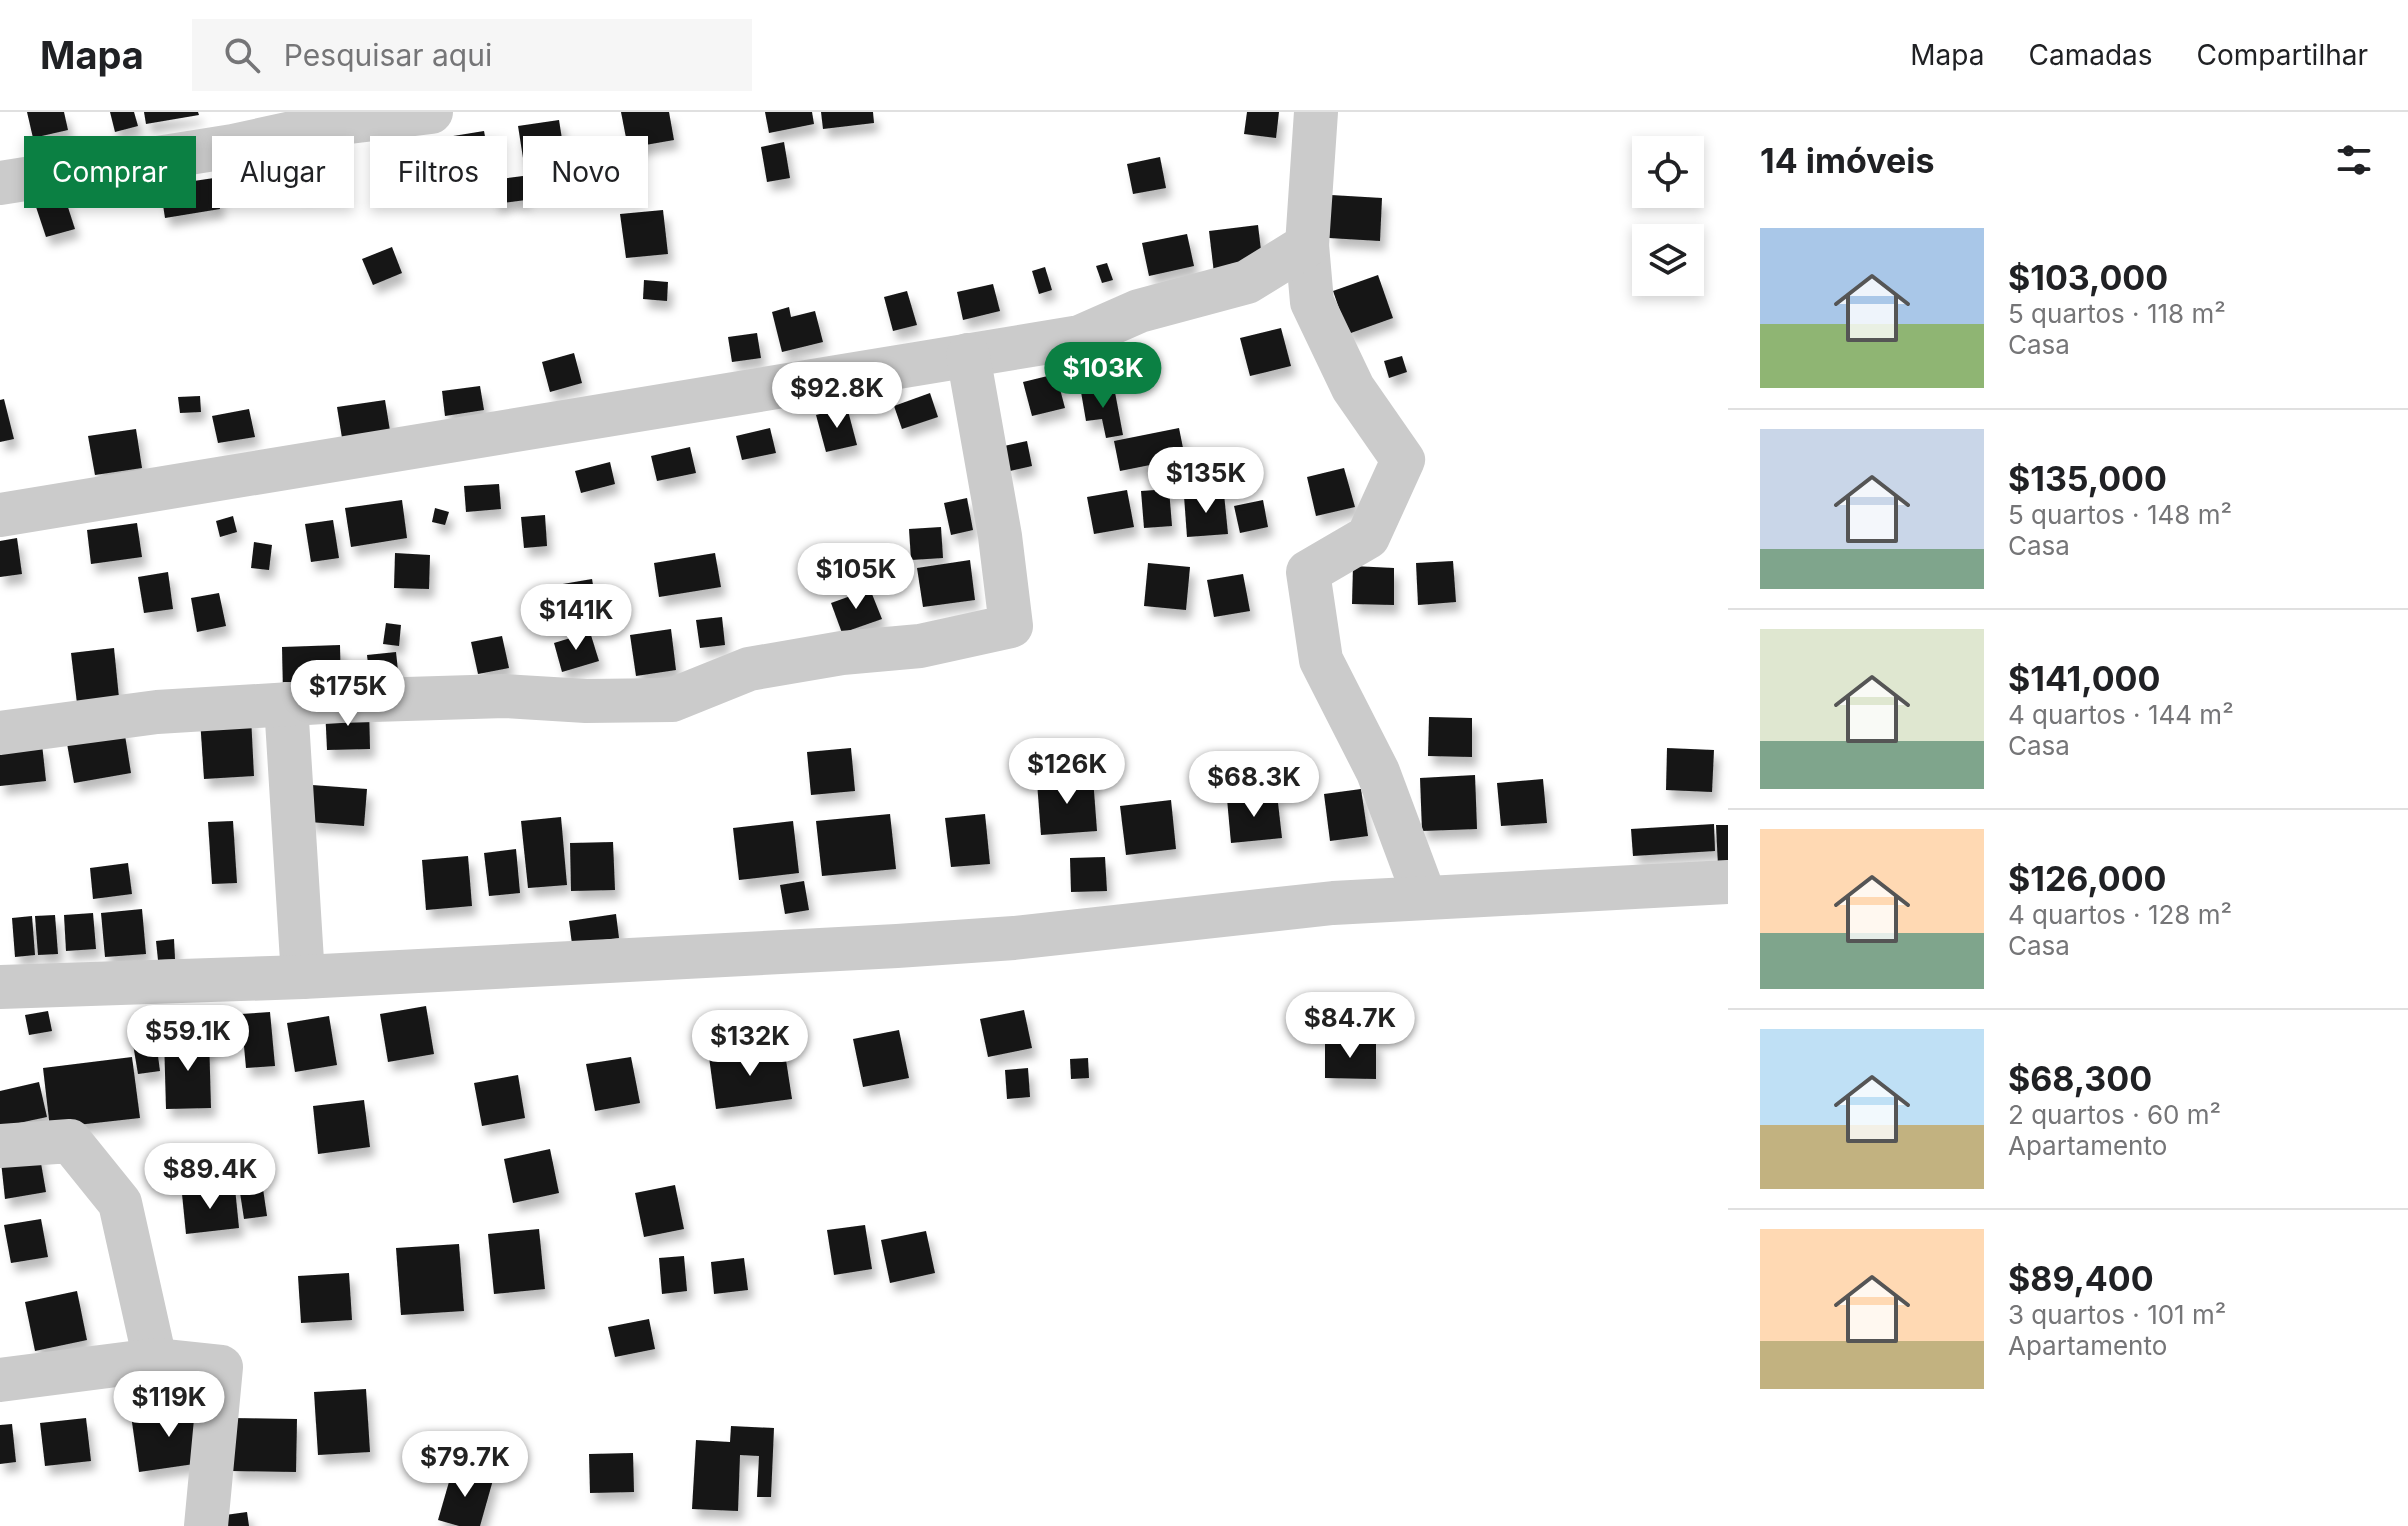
<!DOCTYPE html>
<html lang="pt">
<head>
<meta charset="utf-8">
<style>
	:root { --surface:#fff; --page:#f6f6f6; --text:#202124; --muted:#757577; --line:#e0e0e0; --accent:#0b8043 }
	body { margin:0; font-family:Inter,sans-serif; background:var(--page); color:var(--text); height:100vh; display:flex; flex-direction:column; font-size:30px; white-space:nowrap }
	* { box-sizing:border-box; margin:0 }
	p { font-size:26px; color:var(--muted) }
	.icon { flex:none; width:44px; height:44px; fill:none; stroke:currentColor; stroke-width:2; stroke-linecap:round; stroke-linejoin:round }
	.map { position:relative; flex:1; overflow:hidden }
	.side { display:flex; flex-direction:column; background:var(--surface); width:680px }
	.side>* { flex:none }
	.guide { position:absolute; left:24px; top:24px; width:760px; height:72px; display:flex; gap:16px }
	.tools { position:absolute; left:1632px; top:24px; display:grid; gap:16px }
	.tools a { display:grid; place-items:center; width:72px; height:72px; border-radius:0px; background:var(--surface); box-shadow:0 4px 12px #0003; font-size:40px }
	.price { position:absolute; translate:-50% -68px; padding:0 18px; border-radius:28px; background:#fff; color:#222; font-size:26px; line-height:52px; filter:drop-shadow(0 2px 4px #0008) }
	.price::after { content:''; position:absolute; left:50%; top:48px; width:24px; height:18px; margin-left:-12px; background:inherit; clip-path:polygon(0 0,100% 0,50% 100%) }
	.price.selected { background:var(--accent); color:#fff }
	ul { padding:0; list-style:none }
	li { display:flex; align-items:center; gap:24px; height:200px; padding:0 32px }
	li+li { border-top:2px solid var(--line) }
	li span { display:grid; place-items:center; flex:none; width:224px; height:160px; border-radius:0px; color:#555 }
	li>.icon { margin-inline-start:auto }
	span .icon { width:96px; height:96px; fill:#fffc; stroke-width:1 }
	li b { font-size:34px }
	h2 { display:flex; justify-content:space-between; align-items:center; height:96px; padding:0 32px; font-size:34px }
	.pill { padding:0 28px; border-radius:0px; background:var(--surface); box-shadow:0 4px 12px #0003; font-size:28px; line-height:72px }
	.pill.selected { background:var(--accent); color:#fff }
	header { display:flex; align-items:center; gap:48px; box-sizing:border-box; height:112px; padding:0 40px; background:var(--surface); border-bottom:2px solid var(--line) }
	header strong { font-size:38px }
	nav { display:flex; gap:44px; margin-inline-start:auto; font-size:28px }
	.search { width:560px; height:72px; background:var(--page); display:flex; align-items:center; gap:20px; box-sizing:border-box; padding:0 28px; border-radius:0px; color:var(--muted); font-size:30px }
	main { display:flex; flex:1; min-height:0 }
	.map>svg:first-child { display:block }
	.building { fill:#151515; filter:url(#shadow) }
	.lines { fill:none; stroke-linecap:round; stroke-linejoin:round }
	.minor { stroke:#cbcbcb; stroke-width:44 }
</style>
</head>
<body>
<header>
<strong>Mapa</strong>
<div class="search"><svg class="icon" aria-label="search" viewBox="0 0 24 24"><circle cx="10" cy="10" r="6"/><path d="M15 15l6 6"/></svg>Pesquisar aqui</div>
<nav><a>Mapa</a><a>Camadas</a><a>Compartilhar</a></nav>
</header>
<main>
<div class="map">
<svg width="1728" height="1414" viewBox="0 0 1728 1414">
	<defs>
		<filter id="shadow"><feDropShadow dx="5" dy="9" stdDeviation="4" flood-color="#0004"/></filter>
	</defs>
	<rect width="100%" height="100%" fill="#fff"/>
	<!-- building -->
	<g class="building">
		<polygon points="27,0 64,0 68,18 33,26"/>
		<polygon points="110,0 134,0 138,14 115,20"/>
		<polygon points="144,0 198,0 199,3 146,12"/>
		<polygon points="621,0 669,0 674,28 628,36"/>
		<polygon points="765,0 812,0 814,12 769,21"/>
		<polygon points="821,0 873,0 874,11 823,17"/>
		<polygon points="1247,0 1279,0 1276,26 1244,22"/>
		<polygon points="559,8 564,40 523,46 518,14"/>
		<polygon points="484,19 490,50 452,57 447,25"/>
		<polygon points="784,30 790,66 767,70 761,35"/>
		<polygon points="323,43 331,73 301,81 293,51"/>
		<polygon points="1160,45 1166,76 1133,82 1127,52"/>
		<polygon points="523,64 526,88 495,92 492,68"/>
		<polygon points="214,66 220,97 165,106 160,74"/>
		<polygon points="1331,83 1382,86 1380,129 1329,126"/>
		<polygon points="65,86 75,117 46,125 36,95"/>
		<polygon points="663,98 668,142 626,146 620,102"/>
		<polygon points="1258,113 1263,155 1214,161 1209,119"/>
		<polygon points="1187,122 1194,154 1149,164 1142,131"/>
		<polygon points="392,135 402,161 373,173 362,147"/>
		<polygon points="1107,151 1113,168 1102,171 1096,154"/>
		<polygon points="1045,155 1052,178 1039,182 1032,159"/>
		<polygon points="1378,163 1393,206 1348,222 1333,179"/>
		<polygon points="644,168 668,170 667,189 643,187"/>
		<polygon points="993,172 1000,199 963,208 957,180"/>
		<polygon points="907,179 917,213 893,219 884,185"/>
		<polygon points="789,195 791,205 815,199 823,230 782,240 772,200"/>
		<polygon points="1281,216 1291,254 1250,264 1240,226"/>
		<polygon points="757,221 761,246 732,250 728,225"/>
		<polygon points="574,241 582,271 550,280 542,250"/>
		<polygon points="1402,244 1407,260 1389,266 1384,249"/>
		<polygon points="1056,262 1065,296 1032,304 1023,270"/>
		<polygon points="480,274 484,298 445,304 442,279"/>
		<polygon points="1114,275 1123,323 1106,326 1102,307 1086,309 1081,280"/>
		<polygon points="930,281 938,305 902,317 894,294"/>
		<polygon points="200,284 201,300 180,301 178,285"/>
		<polygon points="4,287 14,327 0,330 0,288"/>
		<polygon points="385,288 391,325 343,332 337,295"/>
		<polygon points="847,295 857,333 826,340 816,303"/>
		<polygon points="249,297 255,325 218,331 212,304"/>
		<polygon points="770,316 776,341 742,348 736,324"/>
		<polygon points="1179,316 1185,346 1120,359 1114,329"/>
		<polygon points="136,317 142,356 95,363 88,324"/>
		<polygon points="1027,329 1032,354 1010,359 1004,334"/>
		<polygon points="690,335 696,361 657,369 651,344"/>
		<polygon points="610,350 615,372 581,381 575,359"/>
		<polygon points="1344,356 1355,395 1316,404 1307,365"/>
		<polygon points="499,372 501,397 466,400 464,374"/>
		<polygon points="1169,377 1172,414 1144,416 1141,379"/>
		<polygon points="1127,378 1134,415 1094,422 1087,385"/>
		<polygon points="1224,382 1228,422 1187,425 1184,384"/>
		<polygon points="967,386 973,418 951,423 944,391"/>
		<polygon points="402,388 407,426 351,435 345,396"/>
		<polygon points="1263,388 1268,415 1240,421 1234,394"/>
		<polygon points="435,396 449,400 445,413 432,410"/>
		<polygon points="545,403 547,434 524,436 521,405"/>
		<polygon points="233,404 237,420 220,425 216,409"/>
		<polygon points="333,408 339,446 311,450 305,412"/>
		<polygon points="137,411 142,445 91,452 87,418"/>
		<polygon points="941,415 943,446 911,448 909,417"/>
		<polygon points="17,426 22,462 0,465 0,429"/>
		<polygon points="254,430 272,433 269,458 251,456"/>
		<polygon points="395,441 430,443 429,477 394,476"/>
		<polygon points="715,441 721,475 659,485 654,451"/>
		<polygon points="970,448 975,488 923,495 917,456"/>
		<polygon points="1453,449 1456,490 1418,493 1416,451"/>
		<polygon points="1148,451 1190,455 1186,498 1144,494"/>
		<polygon points="1353,454 1394,456 1394,493 1352,492"/>
		<polygon points="168,460 173,497 144,501 138,465"/>
		<polygon points="1243,462 1250,499 1214,505 1207,468"/>
		<polygon points="592,467 597,496 556,503 551,474"/>
		<polygon points="870,477 882,507 842,521 831,491"/>
		<polygon points="219,481 226,514 197,520 191,486"/>
		<polygon points="722,505 725,533 700,536 696,508"/>
		<polygon points="386,511 401,513 399,534 383,532"/>
		<polygon points="671,517 676,558 636,564 630,523"/>
		<polygon points="590,520 599,549 562,560 554,531"/>
		<polygon points="502,524 509,556 478,562 471,530"/>
		<polygon points="340,533 341,580 283,582 282,535"/>
		<polygon points="114,536 120,596 78,600 71,541"/>
		<polygon points="396,540 400,577 371,580 367,543"/>
		<polygon points="369,594 370,637 327,638 325,595"/>
		<polygon points="251,605 254,664 204,667 200,607"/>
		<polygon points="1429,605 1472,606 1472,645 1428,644"/>
		<polygon points="124,617 131,661 74,671 66,626"/>
		<polygon points="42,632 46,669 0,674 0,636"/>
		<polygon points="851,636 855,679 811,683 807,640"/>
		<polygon points="1667,636 1714,638 1712,680 1666,678"/>
		<polygon points="1475,663 1477,717 1422,719 1420,666"/>
		<polygon points="1093,666 1097,719 1041,723 1037,670"/>
		<polygon points="1543,667 1547,711 1501,714 1497,671"/>
		<polygon points="312,673 367,677 364,714 309,710"/>
		<polygon points="1361,677 1368,724 1330,729 1324,682"/>
		<polygon points="1277,682 1282,726 1231,731 1227,687"/>
		<polygon points="1171,688 1176,737 1126,743 1120,694"/>
		<polygon points="890,702 896,757 822,764 816,709"/>
		<polygon points="985,702 990,752 951,755 945,706"/>
		<polygon points="561,705 567,773 528,776 521,709"/>
		<polygon points="233,709 237,771 212,772 208,710"/>
		<polygon points="793,709 799,761 739,768 733,716"/>
		<polygon points="1714,712 1715,739 1633,744 1631,717"/>
		<polygon points="1716,713 1728,713 1728,754 1718,754"/>
		<polygon points="613,730 615,778 571,779 570,731"/>
		<polygon points="516,737 520,781 489,784 484,741"/>
		<polygon points="468,744 472,794 426,798 422,748"/>
		<polygon points="1105,745 1107,779 1071,780 1070,746"/>
		<polygon points="128,751 132,782 93,787 90,756"/>
		<polygon points="804,769 809,798 785,802 780,773"/>
		<polygon points="142,797 146,842 105,845 101,801"/>
		<polygon points="93,801 96,837 66,839 64,803"/>
		<polygon points="616,802 619,826 572,832 569,809"/>
		<polygon points="55,803 58,842 38,843 35,804"/>
		<polygon points="32,804 35,843 15,845 12,806"/>
		<polygon points="174,827 175,847 158,848 156,829"/>
		<polygon points="426,894 434,942 388,950 380,902"/>
		<polygon points="1024,898 1032,936 988,945 980,907"/>
		<polygon points="48,899 52,919 29,923 25,903"/>
		<polygon points="270,900 275,954 246,956 241,902"/>
		<polygon points="329,904 337,953 295,960 287,911"/>
		<polygon points="899,918 909,966 863,975 853,927"/>
		<polygon points="155,922 160,959 138,962 132,926"/>
		<polygon points="209,925 211,996 166,997 164,926"/>
		<polygon points="1325,928 1376,929 1376,967 1325,966"/>
		<polygon points="784,935 792,987 716,997 709,945"/>
		<polygon points="132,945 140,1006 50,1016 43,956"/>
		<polygon points="631,945 640,991 595,999 586,952"/>
		<polygon points="1088,946 1089,966 1071,967 1070,947"/>
		<polygon points="1028,956 1030,985 1007,987 1005,958"/>
		<polygon points="518,963 525,1006 482,1014 474,971"/>
		<polygon points="39,970 47,1005 0,1015 0,979"/>
		<polygon points="364,988 370,1035 318,1042 313,994"/>
		<polygon points="38,1034 46,1080 5,1087 0,1040"/>
		<polygon points="550,1037 559,1081 513,1091 504,1047"/>
		<polygon points="262,1070 267,1104 244,1107 239,1074"/>
		<polygon points="675,1073 684,1117 644,1125 635,1081"/>
		<polygon points="235,1076 239,1116 186,1122 182,1082"/>
		<polygon points="41,1107 48,1145 11,1151 4,1113"/>
		<polygon points="865,1113 872,1157 834,1163 827,1118"/>
		<polygon points="539,1117 545,1177 494,1182 488,1122"/>
		<polygon points="926,1119 935,1161 890,1171 881,1128"/>
		<polygon points="459,1132 464,1199 401,1203 396,1136"/>
		<polygon points="684,1144 687,1179 662,1182 659,1146"/>
		<polygon points="744,1146 748,1178 714,1182 711,1150"/>
		<polygon points="349,1161 352,1208 301,1211 298,1164"/>
		<polygon points="77,1179 87,1228 35,1239 25,1190"/>
		<polygon points="649,1207 655,1237 615,1245 608,1215"/>
		<polygon points="366,1277 370,1340 318,1343 314,1280"/>
		<polygon points="199,1293 208,1350 139,1360 131,1303"/>
		<polygon points="86,1306 91,1349 45,1354 40,1311"/>
		<polygon points="232,1306 297,1307 296,1360 231,1359"/>
		<polygon points="12,1312 16,1350 0,1352 0,1313"/>
		<polygon points="731,1314 774,1316 771,1385 757,1385 759,1344 740,1343 738,1399 692,1397 696,1328 730,1330"/>
		<polygon points="633,1341 634,1380 590,1381 589,1342"/>
		<polygon points="453,1356 493,1368 480,1414 459,1414 438,1408"/>
		<polygon points="247,1400 249,1414 220,1414 218,1404"/>
	</g>
	<g class="lines">
		<!-- minor -->
		<g class="minor">
			<polyline points="0,71 233,34 333,12 431,0"/>
			<polyline points="1307,133 1312,190 1353,276 1403,348 1368,425 1308,460 1321,548 1378,660 1425,786"/>
			<polyline points="0,403 1080,225 1139,199 1247,170 1307,133 1316,0"/>
			<polyline points="286,592 303,865"/>
			<polyline points="0,621 157,600 340,589 505,584 586,589 672,588 749,557 842,541 920,534 1011,514 1000,424 968,243"/>
			<polyline points="0,875 303,865 897,834 1014,826 1333,791 1728,770"/>
			<polyline points="0,1034 70,1029 120,1091 155,1248"/>
			<polyline points="0,1268 155,1248 221,1255 206,1414"/>
		</g>
	</g>
</svg>
<div class="tools">
<a><svg class="icon" aria-label="locate" viewBox="0 0 24 24"><circle cx="12" cy="12" r="6"/><path d="M12 2v4M12 18v4M2 12h4M18 12h4"/></svg></a>
<a><svg class="icon" aria-label="layers" viewBox="0 0 24 24"><path d="M12 4l9 5-9 5-9-5zM3 14l9 5 9-5"/></svg></a>
</div>
<b class="price selected" style="left:1103px;top:298px">$103K</b>
<b class="price" style="left:837px;top:318px">$92.8K</b>
<b class="price" style="left:1206px;top:403px">$135K</b>
<b class="price" style="left:856px;top:499px">$105K</b>
<b class="price" style="left:576px;top:540px">$141K</b>
<b class="price" style="left:348px;top:616px">$175K</b>
<b class="price" style="left:1067px;top:694px">$126K</b>
<b class="price" style="left:1254px;top:707px">$68.3K</b>
<b class="price" style="left:1350px;top:948px">$84.7K</b>
<b class="price" style="left:188px;top:961px">$59.1K</b>
<b class="price" style="left:750px;top:966px">$132K</b>
<b class="price" style="left:210px;top:1099px">$89.4K</b>
<b class="price" style="left:169px;top:1327px">$119K</b>
<b class="price" style="left:465px;top:1387px">$79.7K</b>
<div class="guide">
<a class="pill selected">Comprar</a>
<a class="pill">Alugar</a>
<a class="pill">Filtros</a>
<a class="pill">Novo</a>
</div>
</div>
<section class="side">
<h2>14 imóveis<svg class="icon" aria-label="filters" viewBox="0 0 24 24"><path d="M4 7h16M4 17h16"/><circle cx="9" cy="7" r="2"/><circle cx="15" cy="17" r="2"/></svg></h2>
<ul>
<li><span style="background:linear-gradient(#a9c7e8 60%,#8fb573 0)"><svg class="icon" aria-label="home" viewBox="0 0 24 24"><path d="M3 11l9-7 9 7M6 9v11h12V9"/></svg></span><div><b>$103,000</b><p>5 quartos · 118 m²</p><p>Casa</p></div></li>
<li><span style="background:linear-gradient(#c9d6e8 75%,#7fa58c 0)"><svg class="icon" aria-label="home" viewBox="0 0 24 24"><path d="M3 11l9-7 9 7M6 9v11h12V9"/></svg></span><div><b>$135,000</b><p>5 quartos · 148 m²</p><p>Casa</p></div></li>
<li><span style="background:linear-gradient(#dfe7d0 70%,#7fa58c 0)"><svg class="icon" aria-label="home" viewBox="0 0 24 24"><path d="M3 11l9-7 9 7M6 9v11h12V9"/></svg></span><div><b>$141,000</b><p>4 quartos · 144 m²</p><p>Casa</p></div></li>
<li><span style="background:linear-gradient(#ffd9b3 65%,#7fa58c 0)"><svg class="icon" aria-label="home" viewBox="0 0 24 24"><path d="M3 11l9-7 9 7M6 9v11h12V9"/></svg></span><div><b>$126,000</b><p>4 quartos · 128 m²</p><p>Casa</p></div></li>
<li><span style="background:linear-gradient(#bfe0f5 60%,#c2b280 0)"><svg class="icon" aria-label="home" viewBox="0 0 24 24"><path d="M3 11l9-7 9 7M6 9v11h12V9"/></svg></span><div><b>$68,300</b><p>2 quartos · 60 m²</p><p>Apartamento</p></div></li>
<li><span style="background:linear-gradient(#ffd9b3 70%,#c2b280 0)"><svg class="icon" aria-label="home" viewBox="0 0 24 24"><path d="M3 11l9-7 9 7M6 9v11h12V9"/></svg></span><div><b>$89,400</b><p>3 quartos · 101 m²</p><p>Apartamento</p></div></li>
</ul>
</section>
</main>
</body>
</html>
